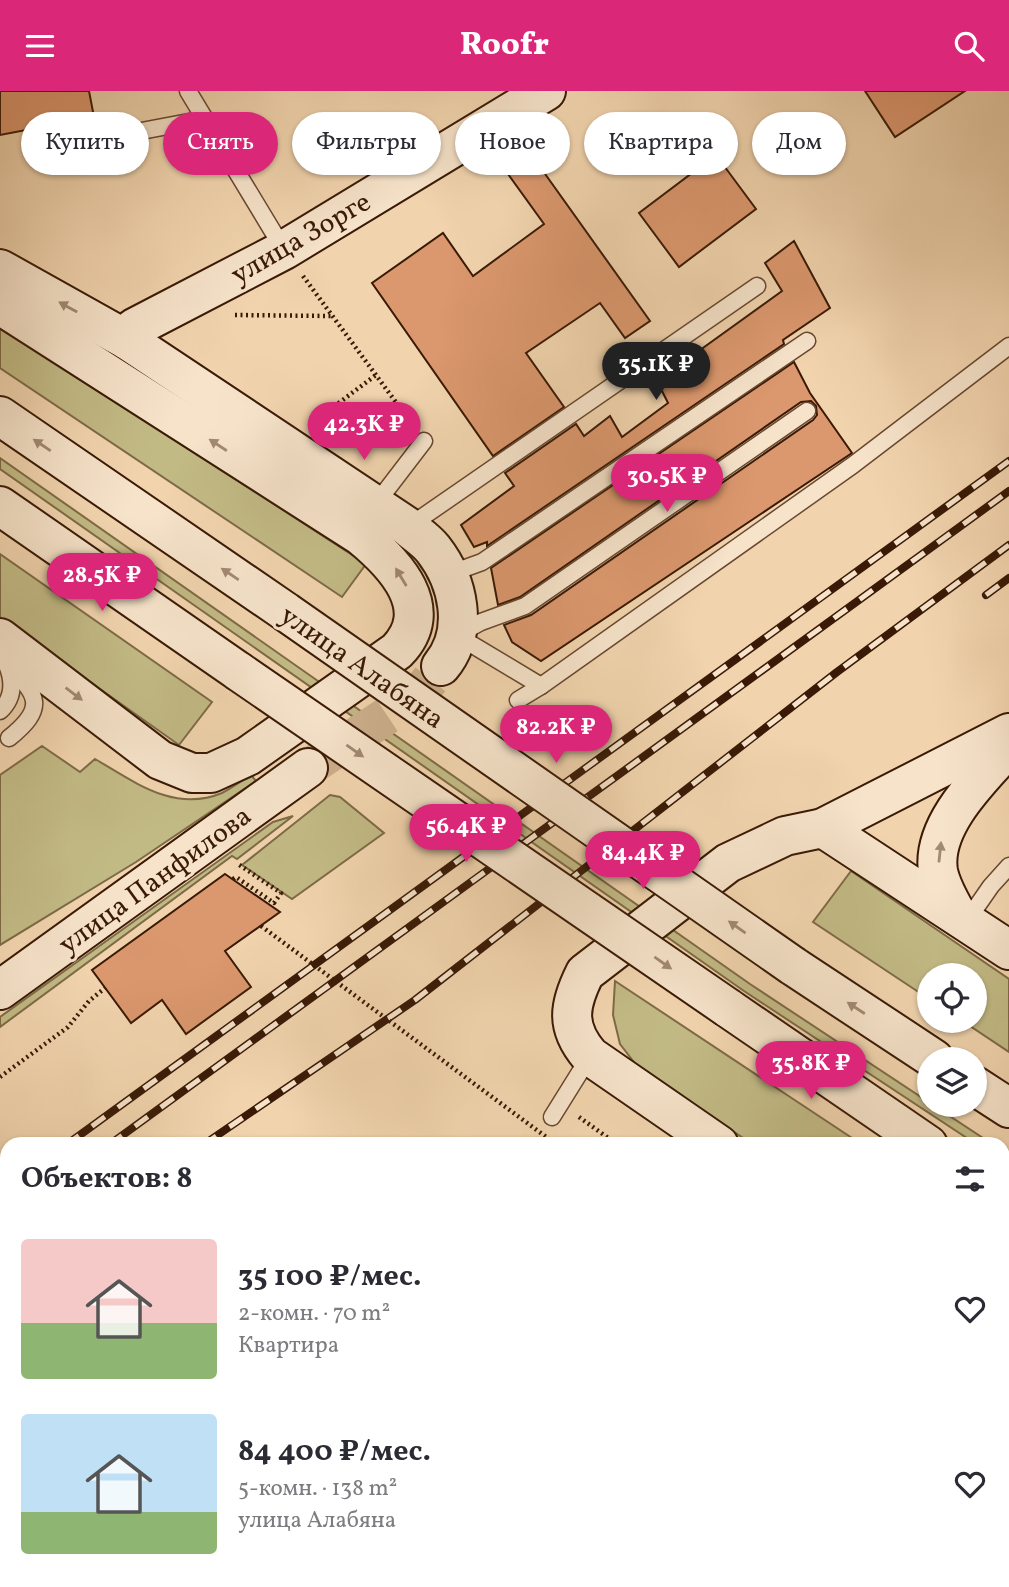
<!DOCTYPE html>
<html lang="ru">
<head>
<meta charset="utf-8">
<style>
	:root { --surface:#fff; --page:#f7f7f7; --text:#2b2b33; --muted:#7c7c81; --accent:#db2777 }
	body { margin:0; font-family:Vollkorn,serif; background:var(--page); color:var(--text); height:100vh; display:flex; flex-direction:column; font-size:26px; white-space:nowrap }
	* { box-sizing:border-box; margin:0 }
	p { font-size:23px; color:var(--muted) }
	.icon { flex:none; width:38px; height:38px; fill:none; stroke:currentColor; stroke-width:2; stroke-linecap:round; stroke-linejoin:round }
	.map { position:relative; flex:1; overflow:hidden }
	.side { position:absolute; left:0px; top:1046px; width:1010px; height:450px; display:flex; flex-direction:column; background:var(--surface); border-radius:21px 21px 0 0; box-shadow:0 2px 5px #0004 }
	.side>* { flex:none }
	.guide { position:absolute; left:21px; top:21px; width:968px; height:63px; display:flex; gap:14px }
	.controls { position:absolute; left:917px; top:872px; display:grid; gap:14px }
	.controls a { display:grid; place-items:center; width:70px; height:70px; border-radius:50%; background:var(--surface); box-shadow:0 2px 5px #0004; font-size:35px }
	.price { position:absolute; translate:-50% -60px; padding:0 16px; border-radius:24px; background:var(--accent); color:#fff; font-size:23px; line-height:46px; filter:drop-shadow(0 2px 4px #0008) }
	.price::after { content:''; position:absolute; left:50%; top:42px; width:21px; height:16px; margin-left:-10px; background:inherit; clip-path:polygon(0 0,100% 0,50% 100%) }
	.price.selected { background:#222; color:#fff }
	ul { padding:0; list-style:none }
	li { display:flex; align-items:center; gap:21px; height:175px; padding:0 21px }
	li span { display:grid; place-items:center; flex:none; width:196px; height:140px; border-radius:7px; color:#555 }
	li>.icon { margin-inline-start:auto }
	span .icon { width:84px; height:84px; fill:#fffc; stroke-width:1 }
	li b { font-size:30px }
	h2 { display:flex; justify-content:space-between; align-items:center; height:84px; padding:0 21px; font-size:30px }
	.chip { padding:0 24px; border-radius:32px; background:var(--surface); box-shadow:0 2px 5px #0004; font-size:24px; line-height:63px }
	.chip.selected { background:var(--accent); color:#fff }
	header { display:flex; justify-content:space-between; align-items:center; height:91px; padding:0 21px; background:var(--accent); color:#fff; font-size:32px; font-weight:800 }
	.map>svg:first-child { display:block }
	.green { fill:#c2ba85; stroke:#7e6a46; stroke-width:2 }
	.building { fill:#db976d; stroke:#3a1a06; stroke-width:2 }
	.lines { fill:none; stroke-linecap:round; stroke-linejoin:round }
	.secondary-tunnel { stroke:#ccaf8c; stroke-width:38; stroke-dasharray:38 19; stroke-linecap:butt }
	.lane-casing { stroke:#684830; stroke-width:19 }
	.secondary-casing { stroke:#3a1a06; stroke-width:42 }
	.path { stroke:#3a1a06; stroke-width:4.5; stroke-dasharray:2 3.5; stroke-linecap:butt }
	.lane { stroke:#f6e3ca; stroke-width:16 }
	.secondary { stroke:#f6e3ca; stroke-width:38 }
	.rail-casing { stroke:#3a1a06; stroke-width:8 }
	.rail { stroke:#f6e3ca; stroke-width:5; stroke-dasharray:16; stroke-linecap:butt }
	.secondary-bridge-casing { stroke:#3a1a06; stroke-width:42; stroke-linecap:butt }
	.path-bridge { stroke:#3a1a06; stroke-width:4.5; stroke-dasharray:2 3.5; stroke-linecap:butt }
	.secondary-bridge { stroke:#f6e3ca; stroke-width:38 }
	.oneway { fill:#a18972 }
	.labels { text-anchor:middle; stroke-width:6; stroke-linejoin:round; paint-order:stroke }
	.street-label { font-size:28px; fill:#3a1a06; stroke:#f6e3ca }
</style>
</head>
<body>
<header><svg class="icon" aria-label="menu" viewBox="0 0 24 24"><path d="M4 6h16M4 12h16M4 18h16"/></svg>Roofr<svg class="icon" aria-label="search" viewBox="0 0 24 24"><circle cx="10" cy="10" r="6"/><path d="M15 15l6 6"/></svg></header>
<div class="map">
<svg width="1009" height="1496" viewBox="0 0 1009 1496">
	<rect width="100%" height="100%" fill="#f1d4ae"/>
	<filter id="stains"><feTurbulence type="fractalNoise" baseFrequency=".00286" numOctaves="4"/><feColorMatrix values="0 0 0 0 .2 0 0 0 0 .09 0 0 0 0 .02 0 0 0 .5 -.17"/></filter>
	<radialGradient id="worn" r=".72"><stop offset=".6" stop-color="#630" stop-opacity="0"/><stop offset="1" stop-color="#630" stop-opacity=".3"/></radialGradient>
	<!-- green -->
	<g class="green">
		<polygon points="0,235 366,473 342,506 0,277"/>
		<polygon points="0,367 750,893 992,1053 976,1053 744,900 0,378"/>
		<polygon points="0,463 212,611 179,654 0,527"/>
		<path d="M 42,655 L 80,681 L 95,668 C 135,691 174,722 222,702 C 232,697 241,690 251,684 L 256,690 L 136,771 L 0,854 L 0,684 Z"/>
		<polygon points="330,704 340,706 384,742 292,808 242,774"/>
		<polygon points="293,725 237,768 232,765 0,936 0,926 273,731"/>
		<polygon points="851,780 1009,888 1009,961 961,929 975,929 975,884 929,884 929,908 813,831"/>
		<polygon points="615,890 861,1053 752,1053 637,975 620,953 613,924"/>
		<polygon points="1003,1148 1009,1152 1009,1229 1003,1224"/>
		<polygon points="1003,1280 1009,1285 1009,1496 965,1496 956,1489 1003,1489"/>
	</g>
	<!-- building -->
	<g class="building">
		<polygon points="0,0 89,0 94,26 0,44"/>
		<polygon points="865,0 965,0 895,46"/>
		<polygon points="716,64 756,118 679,176 639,122"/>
		<polygon points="533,66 650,230 625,247 600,212 526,262 564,316 493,365 372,192 443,142 473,185 544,133 508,83"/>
		<polygon points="794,150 830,217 783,249 784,253 487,455 487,451 474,456 461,434 514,395 505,382 576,333 584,345 610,325 622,346 668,312 657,290 782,200 765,172"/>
		<polygon points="794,271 810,302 852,362 541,570 512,551 504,534 531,524 813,329 817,324 816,315 811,310 801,311 520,506 498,514 491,477"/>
		<polygon points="225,783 280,821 225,860 251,896 186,943 162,909 131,932 92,879"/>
	</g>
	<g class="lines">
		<!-- secondary-tunnel -->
		<polyline class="secondary-tunnel" points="308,677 418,604 441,575"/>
		<defs>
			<g id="lane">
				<polyline points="188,0 284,159"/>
				<polyline points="99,48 205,28"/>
				<polyline points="375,414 424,350"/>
				<polyline points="408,436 757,195"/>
				<polyline points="449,483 482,471 807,250"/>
				<polyline points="459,543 481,531 525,515 807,320"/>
				<polyline points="456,544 541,595"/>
				<polyline points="518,609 541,595 853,374 1009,255"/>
				<path d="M 0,620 C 14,607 14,591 7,574"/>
				<path d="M 9,647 C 45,618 40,605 9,575"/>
				<polyline points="966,831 991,795 1009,775"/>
				<polyline points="552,1026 590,965"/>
				<polyline points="582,1489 583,1496"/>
				<polyline points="746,1489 746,1496"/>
				<polyline points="348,1496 359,1489"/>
			</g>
			<g id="secondary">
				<path d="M 0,178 L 127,249 L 408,436 C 416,443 426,449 433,458 C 458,490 470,540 441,575"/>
				<path d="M 0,214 L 361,445 C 395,473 438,518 397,560 L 248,665 L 211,682 L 192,682 L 160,669 L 0,547"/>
				<polyline points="127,249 134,237 284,159 546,0"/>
				<polyline points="0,325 286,521"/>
				<polyline points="0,415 238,580"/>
				<polyline points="823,737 1009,859"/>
				<path d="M 958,825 C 950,811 941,796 938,780 C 931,734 981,687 1009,656"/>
				<polyline points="793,875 934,968"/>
				<polyline points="0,899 308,677"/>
				<polyline points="728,917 928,1054"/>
				<polyline points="975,995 1009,1017"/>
				<path d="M 719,1054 L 590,965 C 565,936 569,914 585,882 L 728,772 L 785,745 L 823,737 L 1009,642"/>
				<polyline points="1003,1104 1009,1109"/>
				<polyline points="1003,1248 1009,1252"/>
			</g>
		</defs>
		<!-- lane casing -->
		<use href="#lane" class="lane-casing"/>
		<!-- secondary casing -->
		<use href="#secondary" class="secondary-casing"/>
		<!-- path -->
		<g class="path">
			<polyline points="303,185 412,333"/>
			<polyline points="235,224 331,225"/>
			<polyline points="312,332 376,284"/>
			<polyline points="233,788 236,786 274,812 281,802 238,773"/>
			<polyline points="0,986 68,936 89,910 105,897"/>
			<polyline points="579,1026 618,1054"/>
			<polyline points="1003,1325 1009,1330"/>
			<polyline points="1003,1478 1009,1483"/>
			<polyline points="880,1496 883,1489"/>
		</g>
		<!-- lane -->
		<use href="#lane" class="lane"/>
		<!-- secondary -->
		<use href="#secondary" class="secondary"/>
		<defs>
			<g id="rail">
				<polyline points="986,504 1009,487"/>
				<polyline points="66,1054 1009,370"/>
				<polyline points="109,1054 1009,400"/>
				<polyline points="203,1054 415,909 837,581 1009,454"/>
				<polyline points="0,1101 7,1096"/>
				<polyline points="0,1133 7,1128"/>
				<polyline points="0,1201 7,1196"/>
			</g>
		</defs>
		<!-- rail casing -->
		<use href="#rail" class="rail-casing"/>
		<!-- rail -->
		<use href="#rail" class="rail"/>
		<defs>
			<g id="secondary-bridge">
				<polyline points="286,521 793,875"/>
				<polyline points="238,580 728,917"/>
			</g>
		</defs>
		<!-- secondary-bridge casing -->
		<use href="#secondary-bridge" class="secondary-bridge-casing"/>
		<!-- path-bridge -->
		<polyline class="path-bridge" points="261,835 557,1054"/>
		<!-- secondary-bridge -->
		<use href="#secondary-bridge" class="secondary-bridge"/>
	</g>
	<!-- one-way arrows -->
	<defs><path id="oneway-solid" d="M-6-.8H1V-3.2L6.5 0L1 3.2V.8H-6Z" transform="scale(1.75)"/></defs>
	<g class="oneway">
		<use href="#oneway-solid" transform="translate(68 216) rotate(-151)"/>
		<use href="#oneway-solid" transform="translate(42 354) rotate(-146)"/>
		<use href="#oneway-solid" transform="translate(218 354) rotate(-147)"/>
		<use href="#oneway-solid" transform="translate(230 483) rotate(-146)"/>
		<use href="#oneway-solid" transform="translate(401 486) rotate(-121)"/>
		<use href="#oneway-solid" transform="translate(74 603) rotate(37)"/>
		<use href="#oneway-solid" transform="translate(355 660) rotate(35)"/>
		<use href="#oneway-solid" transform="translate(940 761) rotate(-84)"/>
		<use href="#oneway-solid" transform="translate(737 836) rotate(-145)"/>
		<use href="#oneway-solid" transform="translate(663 872) rotate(35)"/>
		<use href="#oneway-solid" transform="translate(856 917) rotate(-147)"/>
	</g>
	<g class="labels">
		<!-- street labels -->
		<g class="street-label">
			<text transform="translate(300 146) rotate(-30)" y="10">улица Зорге</text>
			<text transform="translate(363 575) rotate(35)" y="10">улица Алабяна</text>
			<text transform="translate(154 788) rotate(-36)" y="10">улица Панфилова</text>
		</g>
	</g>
	<rect width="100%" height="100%" filter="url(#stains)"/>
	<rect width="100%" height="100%" fill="url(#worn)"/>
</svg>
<div class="controls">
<a><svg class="icon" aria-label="locate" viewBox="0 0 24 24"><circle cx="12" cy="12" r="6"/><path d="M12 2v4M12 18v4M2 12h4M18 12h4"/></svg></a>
<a><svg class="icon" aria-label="layers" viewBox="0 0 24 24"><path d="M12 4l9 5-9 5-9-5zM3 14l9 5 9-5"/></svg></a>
</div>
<b class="price selected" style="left:656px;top:311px">35.1K ₽</b>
<b class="price" style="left:364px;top:371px">42.3K ₽</b>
<b class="price" style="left:667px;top:423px">30.5K ₽</b>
<b class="price" style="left:102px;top:522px">28.5K ₽</b>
<b class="price" style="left:556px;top:674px">82.2K ₽</b>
<b class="price" style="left:466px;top:773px">56.4K ₽</b>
<b class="price" style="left:643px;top:800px">84.4K ₽</b>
<b class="price" style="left:811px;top:1010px">35.8K ₽</b>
<div class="guide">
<a class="chip">Купить</a>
<a class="chip selected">Снять</a>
<a class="chip">Фильтры</a>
<a class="chip">Новое</a>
<a class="chip">Квартира</a>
<a class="chip">Дом</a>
</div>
<section class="side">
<h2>Объектов: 8<svg class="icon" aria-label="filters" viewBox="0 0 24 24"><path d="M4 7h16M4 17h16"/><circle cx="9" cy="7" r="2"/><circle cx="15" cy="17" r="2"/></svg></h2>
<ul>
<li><span style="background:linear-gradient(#f6c9c9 60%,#8fb573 0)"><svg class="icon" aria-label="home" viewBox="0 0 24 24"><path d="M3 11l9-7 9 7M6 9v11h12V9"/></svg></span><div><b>35 100 ₽/мес.</b><p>2-комн. · 70 m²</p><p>Квартира</p></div><svg class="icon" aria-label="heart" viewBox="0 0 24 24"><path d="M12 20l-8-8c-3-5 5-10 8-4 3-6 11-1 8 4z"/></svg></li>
<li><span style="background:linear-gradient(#bfe0f5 70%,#8fb573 0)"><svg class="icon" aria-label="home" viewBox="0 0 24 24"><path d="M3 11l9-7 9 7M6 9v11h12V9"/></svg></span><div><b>84 400 ₽/мес.</b><p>5-комн. · 138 m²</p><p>улица Алабяна</p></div><svg class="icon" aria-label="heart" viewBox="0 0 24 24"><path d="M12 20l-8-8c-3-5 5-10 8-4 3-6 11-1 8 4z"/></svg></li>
</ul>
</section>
</div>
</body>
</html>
